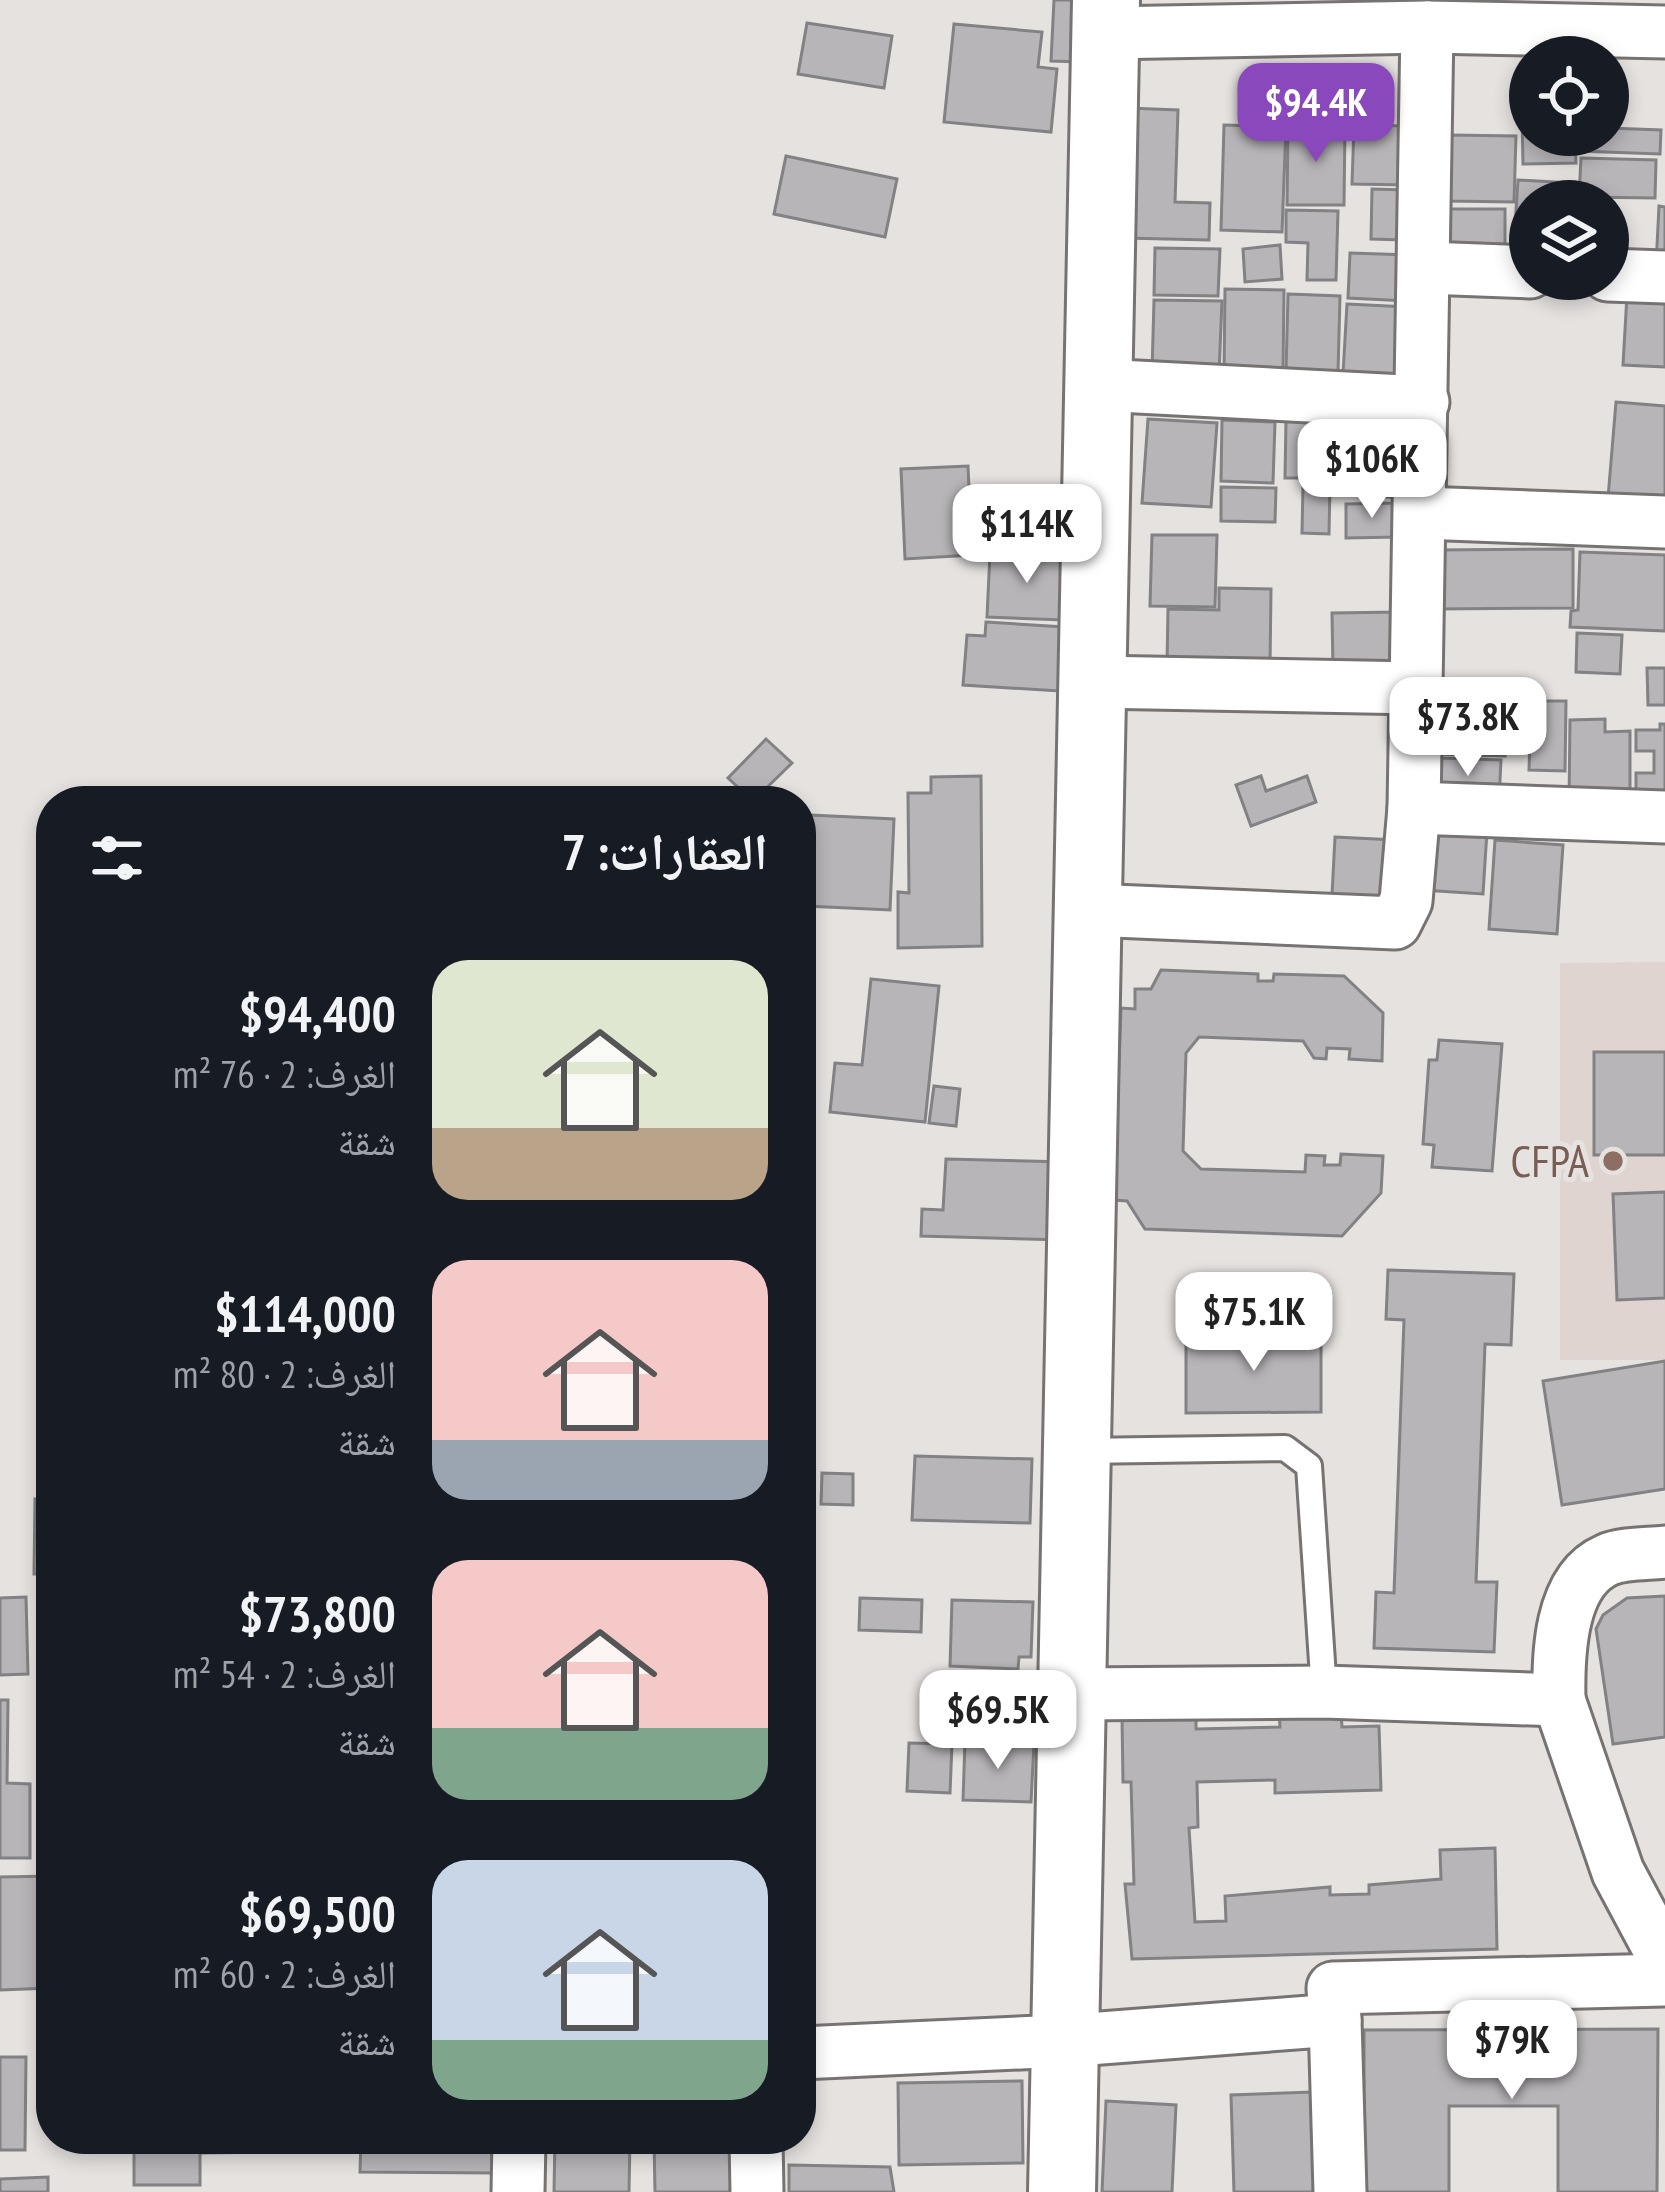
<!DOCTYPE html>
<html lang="ar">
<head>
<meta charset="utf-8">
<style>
	:root { --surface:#171b24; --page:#242831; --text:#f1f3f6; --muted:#9ea1a6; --accent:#8948bc }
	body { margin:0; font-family:"PT Sans Narrow","Noto Naskh Arabic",sans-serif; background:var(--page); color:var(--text); direction:rtl; height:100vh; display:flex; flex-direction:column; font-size:45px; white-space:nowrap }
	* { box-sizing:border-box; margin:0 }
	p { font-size:39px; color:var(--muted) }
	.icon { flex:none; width:66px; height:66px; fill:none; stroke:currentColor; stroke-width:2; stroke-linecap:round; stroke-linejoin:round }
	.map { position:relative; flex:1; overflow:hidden; direction:ltr }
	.drawer { position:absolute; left:36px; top:786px; width:780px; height:1368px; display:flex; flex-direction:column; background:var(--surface); border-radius:48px; box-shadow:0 6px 18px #0003; direction:rtl }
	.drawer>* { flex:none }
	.fabs { position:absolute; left:1509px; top:36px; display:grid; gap:24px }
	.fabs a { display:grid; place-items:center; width:120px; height:120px; border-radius:50%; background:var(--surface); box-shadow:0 6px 18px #0003; font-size:60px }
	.price { position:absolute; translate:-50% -102px; padding:0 27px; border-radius:24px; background:#fff; color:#222; font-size:39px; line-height:78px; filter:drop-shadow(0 3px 6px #0008) }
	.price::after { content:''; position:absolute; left:50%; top:72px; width:36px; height:27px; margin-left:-18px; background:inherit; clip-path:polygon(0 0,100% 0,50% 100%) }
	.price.selected { background:var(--accent); color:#fff }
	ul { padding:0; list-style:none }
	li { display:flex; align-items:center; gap:36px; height:300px; padding:0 48px }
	li span { display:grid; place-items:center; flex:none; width:336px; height:240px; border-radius:36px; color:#555 }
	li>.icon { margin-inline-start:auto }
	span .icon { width:144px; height:144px; fill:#fffc; stroke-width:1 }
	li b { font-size:51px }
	h2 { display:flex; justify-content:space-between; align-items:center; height:144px; padding:0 48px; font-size:51px }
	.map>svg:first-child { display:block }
	.built { fill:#dfd4cf }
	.building { fill:#b8b5b8; stroke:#828183; stroke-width:3 }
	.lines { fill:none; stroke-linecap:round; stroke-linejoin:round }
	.lane-casing { stroke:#767372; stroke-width:30 }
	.street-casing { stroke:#767372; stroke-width:57 }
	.secondary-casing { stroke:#767372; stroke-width:72 }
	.lane { stroke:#fff; stroke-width:24 }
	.street { stroke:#fff; stroke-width:51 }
	.secondary { stroke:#fff; stroke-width:66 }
	.education-dot { fill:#8d6e63; stroke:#e5e2e0; stroke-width:4.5 }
	.labels { text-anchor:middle; stroke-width:10; stroke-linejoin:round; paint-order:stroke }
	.education-label { font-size:45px; fill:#785e54; stroke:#e5e2e0; text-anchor:end }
</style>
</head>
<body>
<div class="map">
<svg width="1665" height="2192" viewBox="0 0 1665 2192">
	<rect width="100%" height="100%" fill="#e5e2e0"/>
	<!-- built -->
	<polygon class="built" points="1665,962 1665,1360 1560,1360 1560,963"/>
	<!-- building -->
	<g class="building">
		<polygon points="1054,0 1085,0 1082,62 1051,61"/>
		<polygon points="807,23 892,36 884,88 798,74"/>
		<polygon points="954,24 1042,32 1038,67 1057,69 1051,132 944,122"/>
		<polygon points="1128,108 1178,110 1175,202 1210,203 1209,240 1124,238"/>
		<polygon points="1522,115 1530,115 1530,135 1575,135 1576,163 1523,164"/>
		<polygon points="1224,125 1286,127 1282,232 1221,230"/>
		<polygon points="1288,125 1345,125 1344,205 1287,205"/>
		<polygon points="1354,125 1410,126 1408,185 1352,184"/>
		<polygon points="1608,128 1661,130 1660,154 1578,151 1579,135 1608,135"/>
		<polygon points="1450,135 1516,136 1514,202 1448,201"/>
		<polygon points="786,156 897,179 885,237 774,214"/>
		<polygon points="1581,158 1656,160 1655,198 1579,197"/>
		<polygon points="1518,180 1571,183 1570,201 1530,201 1530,258 1513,257"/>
		<polygon points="1372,189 1406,190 1404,240 1371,239"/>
		<polygon points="1608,206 1614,206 1613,259 1608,258"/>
		<polygon points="1659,206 1665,207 1665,266 1656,266"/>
		<polygon points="1450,209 1505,209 1505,252 1449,252"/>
		<polygon points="1286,210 1338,211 1336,280 1307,280 1308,243 1286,242"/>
		<polygon points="1280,245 1282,279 1245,282 1243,249"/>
		<polygon points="1155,248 1220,249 1218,296 1154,295"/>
		<polygon points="1350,253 1410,255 1407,301 1348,298"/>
		<polygon points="1225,289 1284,290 1283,373 1224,373"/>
		<polygon points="1288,294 1340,296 1338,373 1286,372"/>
		<polygon points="1627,295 1665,298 1665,367 1623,365"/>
		<polygon points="1154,300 1222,301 1219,374 1152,372"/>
		<polygon points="1347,304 1407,307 1403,376 1343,374"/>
		<polygon points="1616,402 1665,406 1665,503 1608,498"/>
		<polygon points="1351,418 1408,422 1402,498 1344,494"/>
		<polygon points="1148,419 1217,423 1211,507 1142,503"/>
		<polygon points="1222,420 1275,422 1273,483 1221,481"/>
		<polygon points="1286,420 1342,420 1341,478 1285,478"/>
		<polygon points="968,466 972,555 905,559 901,469"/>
		<polygon points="1303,485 1330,485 1329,534 1302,533"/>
		<polygon points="1221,487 1276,488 1275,522 1221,521"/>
		<polygon points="1397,503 1398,537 1346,538 1346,504"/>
		<polygon points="1152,535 1217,535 1215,607 1150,606"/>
		<polygon points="1573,549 1573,608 1436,609 1436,550"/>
		<polygon points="1580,552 1665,555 1665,631 1570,627 1571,611 1578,610"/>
		<polygon points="990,553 1066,555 1063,620 987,617"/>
		<polygon points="1219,588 1271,589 1270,666 1167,665 1168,609 1219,610"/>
		<polygon points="1400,612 1401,670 1333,670 1332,613"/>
		<polygon points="986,622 1064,627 1059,691 963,685 967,635 985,636"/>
		<polygon points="1577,633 1622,635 1620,674 1576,672"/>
		<polygon points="1647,668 1665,668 1665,705 1648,705"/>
		<polygon points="1439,694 1507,696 1505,756 1438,754"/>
		<polygon points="1531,701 1566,701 1565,771 1529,770"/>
		<polygon points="1605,719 1605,732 1630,731 1630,802 1569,803 1570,720"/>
		<polygon points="1660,724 1665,724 1665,801 1636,801 1636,773 1654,773 1654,751 1636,751 1636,730 1660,730"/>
		<polygon points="766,739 792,763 753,801 728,778"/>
		<polygon points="1438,758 1501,760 1499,800 1436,798"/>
		<polygon points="981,776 982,946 898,948 898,892 909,893 908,793 931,793 931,777"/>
		<polygon points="1261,776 1266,791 1307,776 1316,802 1251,826 1236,785"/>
		<polygon points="810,815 894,819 890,910 806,906"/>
		<polygon points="1428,827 1487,831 1483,894 1423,890"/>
		<polygon points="1335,837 1395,840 1392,897 1332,895"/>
		<polygon points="1495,840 1563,845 1557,934 1489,929"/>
		<polygon points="1161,970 1258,974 1258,981 1273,981 1274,974 1344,976 1383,1013 1382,1061 1349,1059 1350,1049 1327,1048 1326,1059 1314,1058 1303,1041 1199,1037 1186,1053 1183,1151 1201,1169 1305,1172 1306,1155 1325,1156 1324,1165 1340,1165 1341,1154 1383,1156 1381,1193 1342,1236 1145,1229 1127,1201 1114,1200 1121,1008 1135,1009 1135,989 1151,989"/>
		<polygon points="871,979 939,986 925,1122 830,1112 835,1063 862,1065"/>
		<polygon points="1439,1040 1502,1044 1492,1171 1432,1167 1434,1145 1423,1144 1429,1060 1437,1060"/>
		<rect x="1594" y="1052" width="71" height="103"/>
		<polygon points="934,1086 960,1089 956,1126 929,1123"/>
		<polygon points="946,1159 1067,1162 1065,1240 921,1236 922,1209 943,1210"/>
		<polygon points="1665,1192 1665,1298 1617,1300 1613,1194"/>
		<polygon points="1388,1270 1514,1274 1511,1345 1485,1344 1476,1582 1497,1582 1494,1652 1374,1648 1376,1592 1394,1593 1404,1320 1386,1319"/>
		<polygon points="1321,1335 1321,1412 1186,1413 1186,1337"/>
		<polygon points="1665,1361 1665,1489 1562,1505 1543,1381"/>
		<polygon points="915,1456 1032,1459 1030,1523 912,1520"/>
		<polygon points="822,1473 853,1474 853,1505 821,1504"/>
		<polygon points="35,1499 51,1499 51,1574 34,1574"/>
		<polygon points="1665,1596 1665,1737 1613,1744 1596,1629 1603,1615 1627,1598"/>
		<polygon points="26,1597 28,1674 0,1675 0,1598"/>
		<polygon points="860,1598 922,1600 921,1632 859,1630"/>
		<polygon points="952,1600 1033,1602 1031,1657 1019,1657 1018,1669 950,1666"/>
		<polygon points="1026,1682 1028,1733 934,1736 933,1685"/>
		<polygon points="0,1700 8,1700 7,1783 30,1784 30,1858 0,1858"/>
		<polygon points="1341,1711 1342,1727 1379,1726 1381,1790 1275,1793 1275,1780 1197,1782 1198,1827 1189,1828 1195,1922 1226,1921 1225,1896 1330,1887 1330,1895 1369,1894 1369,1885 1441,1879 1440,1850 1495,1848 1497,1949 1132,1959 1125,1884 1134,1884 1131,1782 1123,1782 1122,1717 1196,1715 1196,1729 1280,1727 1279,1713"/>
		<polygon points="965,1742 1034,1744 1031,1802 963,1800"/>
		<polygon points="909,1743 952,1744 950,1793 907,1791"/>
		<polygon points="51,1876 51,1988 0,1990 0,1877"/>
		<polygon points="1658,2029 1657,2192 1558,2192 1558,2106 1449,2106 1449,2192 1351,2192 1364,2167 1364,2030"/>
		<polygon points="0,2057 26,2057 25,2150 0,2150"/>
		<polygon points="1022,2081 1023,2163 899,2165 898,2083"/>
		<polygon points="1312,2092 1316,2192 1234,2192 1231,2095"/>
		<polygon points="1106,2101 1176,2105 1172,2192 1102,2192"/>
		<polygon points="134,2139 282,2139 282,2152 200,2153 200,2185 134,2185"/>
		<polygon points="361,2139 495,2139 495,2173 360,2172"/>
		<polygon points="555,2139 630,2139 629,2192 554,2192"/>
		<polygon points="654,2139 734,2139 735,2192 655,2192"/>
		<polygon points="789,2165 890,2167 894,2192 789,2192"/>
		<polygon points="48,2177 48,2192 0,2192 0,2179"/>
	</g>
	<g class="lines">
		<defs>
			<polyline id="lane" points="1080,1451 1285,1448 1309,1466 1324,1692"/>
			<g id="street">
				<polyline points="1105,33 1427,27 1665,32"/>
				<polyline points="1426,268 1530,272"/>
				<polyline points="1608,275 1665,277"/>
				<polyline points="1099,385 1423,402"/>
				<polyline points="1421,513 1665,522"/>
				<polyline points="1094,682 1417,688"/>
				<polyline points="1414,808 1665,817"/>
				<polyline points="1090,910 1395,923 1406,901 1414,808 1427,27"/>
				<path d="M 1074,1694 L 1324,1692 L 1559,1700 C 1558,1657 1559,1581 1607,1560 C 1622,1553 1648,1554 1665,1552"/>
				<polyline points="1559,1700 1618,1872 1665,1960"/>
				<polyline points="1335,2020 1340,2192"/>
				<polyline points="801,2053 1062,2041 1335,2020 1333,1988 1665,1980"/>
				<polyline points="756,2139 757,2192"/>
				<polyline points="518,2192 519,2139"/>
			</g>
			<polyline id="secondary" points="1062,2192 1106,0"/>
		</defs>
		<!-- lane casing -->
		<use href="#lane" class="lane-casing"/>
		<!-- street casing -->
		<use href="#street" class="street-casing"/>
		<!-- secondary casing -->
		<use href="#secondary" class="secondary-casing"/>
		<!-- lane -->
		<use href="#lane" class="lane"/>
		<!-- street -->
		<use href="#street" class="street"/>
		<!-- secondary -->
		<use href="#secondary" class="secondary"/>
	</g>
	<!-- markers -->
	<circle class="education-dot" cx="1613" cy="1161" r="12"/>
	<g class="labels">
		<!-- education labels -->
		<g class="education-label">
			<text x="1589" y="1177">CFPA</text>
		</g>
	</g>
</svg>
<div class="fabs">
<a><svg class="icon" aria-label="locate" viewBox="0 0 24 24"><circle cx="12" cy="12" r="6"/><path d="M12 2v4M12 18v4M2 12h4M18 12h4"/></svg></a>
<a><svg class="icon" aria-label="layers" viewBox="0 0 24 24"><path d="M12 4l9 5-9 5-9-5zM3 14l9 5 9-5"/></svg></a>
</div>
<b class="price selected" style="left:1316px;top:165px">$94.4K</b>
<b class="price" style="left:1372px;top:521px">$106K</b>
<b class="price" style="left:1027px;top:586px">$114K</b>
<b class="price" style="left:1468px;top:779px">$73.8K</b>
<b class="price" style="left:1254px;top:1374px">$75.1K</b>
<b class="price" style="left:998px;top:1772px">$69.5K</b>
<b class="price" style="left:1512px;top:2102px">$79K</b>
<section class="drawer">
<h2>العقارات: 7<svg class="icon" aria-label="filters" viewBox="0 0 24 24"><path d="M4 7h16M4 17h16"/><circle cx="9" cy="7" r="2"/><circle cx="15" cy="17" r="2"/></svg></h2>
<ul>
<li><span style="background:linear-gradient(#dfe7d0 70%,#b9a48a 0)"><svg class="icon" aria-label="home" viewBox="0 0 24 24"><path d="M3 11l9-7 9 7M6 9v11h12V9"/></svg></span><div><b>$94,400</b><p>الغرف: 2 · 76 m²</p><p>شقة</p></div></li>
<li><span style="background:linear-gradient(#f6c9c9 75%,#9aa5b1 0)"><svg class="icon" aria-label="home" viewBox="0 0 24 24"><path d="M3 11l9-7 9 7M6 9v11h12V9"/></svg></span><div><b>$114,000</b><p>الغرف: 2 · 80 m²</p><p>شقة</p></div></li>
<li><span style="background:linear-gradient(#f6c9c9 70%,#7fa58c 0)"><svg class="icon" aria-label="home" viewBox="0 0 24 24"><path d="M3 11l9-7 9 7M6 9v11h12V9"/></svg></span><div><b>$73,800</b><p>الغرف: 2 · 54 m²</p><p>شقة</p></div></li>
<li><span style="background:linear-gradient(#c9d6e8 75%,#7fa58c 0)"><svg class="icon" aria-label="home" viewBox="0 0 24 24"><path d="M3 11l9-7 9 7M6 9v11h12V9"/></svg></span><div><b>$69,500</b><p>الغرف: 2 · 60 m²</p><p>شقة</p></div></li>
</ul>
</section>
</div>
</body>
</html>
